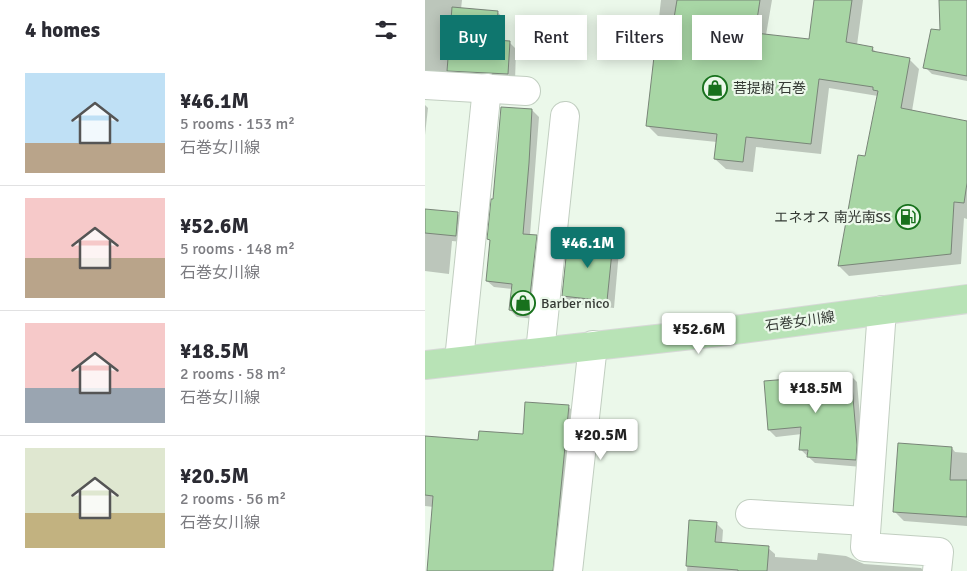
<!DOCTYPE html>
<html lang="en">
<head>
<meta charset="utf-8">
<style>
	:root { --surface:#fff; --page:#f2f2f3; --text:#2b2b33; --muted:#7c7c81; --line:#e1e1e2; --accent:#0f766e }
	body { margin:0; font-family:Signika,"Noto Sans JP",sans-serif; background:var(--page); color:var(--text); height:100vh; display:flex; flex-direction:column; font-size:19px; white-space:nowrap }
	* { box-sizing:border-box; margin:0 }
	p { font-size:16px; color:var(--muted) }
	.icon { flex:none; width:28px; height:28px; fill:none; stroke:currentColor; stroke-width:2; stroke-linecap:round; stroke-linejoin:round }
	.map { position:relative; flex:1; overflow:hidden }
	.sheet { display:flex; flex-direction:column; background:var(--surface); width:425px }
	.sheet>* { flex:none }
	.banner { position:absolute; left:15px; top:15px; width:451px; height:45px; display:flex; gap:10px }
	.price { position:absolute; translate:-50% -42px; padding:0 11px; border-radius:5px; background:#fff; color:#222; font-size:16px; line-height:32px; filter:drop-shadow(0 1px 2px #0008) }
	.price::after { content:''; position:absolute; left:50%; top:30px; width:15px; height:11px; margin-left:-8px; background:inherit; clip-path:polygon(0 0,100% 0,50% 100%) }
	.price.selected { background:var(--accent); color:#fff }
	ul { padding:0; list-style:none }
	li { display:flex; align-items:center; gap:15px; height:125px; padding:0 25px }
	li+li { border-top:1px solid var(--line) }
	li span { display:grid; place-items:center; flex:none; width:140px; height:100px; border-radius:0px; color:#555 }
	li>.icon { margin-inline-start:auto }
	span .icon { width:60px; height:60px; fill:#fffc; stroke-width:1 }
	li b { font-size:21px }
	h2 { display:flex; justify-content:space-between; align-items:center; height:60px; padding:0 25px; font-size:21px }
	.pill { padding:0 18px; border-radius:0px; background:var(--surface); box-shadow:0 2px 12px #0003; font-size:18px; line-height:45px }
	.pill.selected { background:var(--accent); color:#fff }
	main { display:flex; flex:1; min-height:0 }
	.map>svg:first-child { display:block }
	.shadow { fill:#0003 }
	.building { fill:#a8d6a5; stroke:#798578 }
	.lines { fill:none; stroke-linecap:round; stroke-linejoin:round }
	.minor-casing { stroke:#c1cec0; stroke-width:30 }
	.major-casing { stroke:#d7d8d7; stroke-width:30 }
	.minor { stroke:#fff; stroke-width:28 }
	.major { stroke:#b8e3b6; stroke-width:28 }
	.labels { text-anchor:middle; stroke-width:4.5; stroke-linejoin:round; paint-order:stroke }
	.poi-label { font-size:14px; fill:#353a35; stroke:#ebf8ea; text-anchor:start }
	.street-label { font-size:14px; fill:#353a35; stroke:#ebf8ea }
</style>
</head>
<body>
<main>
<section class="sheet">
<h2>4 homes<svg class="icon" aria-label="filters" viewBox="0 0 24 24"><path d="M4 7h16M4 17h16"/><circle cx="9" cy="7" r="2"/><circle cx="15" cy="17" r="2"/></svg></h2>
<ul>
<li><span style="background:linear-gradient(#bfe0f5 70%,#b9a48a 0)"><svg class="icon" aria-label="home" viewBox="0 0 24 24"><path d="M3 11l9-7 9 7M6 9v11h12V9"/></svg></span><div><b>¥46.1M</b><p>5 rooms · 153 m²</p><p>石巻女川線</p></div></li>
<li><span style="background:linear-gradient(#f6c9c9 60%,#b9a48a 0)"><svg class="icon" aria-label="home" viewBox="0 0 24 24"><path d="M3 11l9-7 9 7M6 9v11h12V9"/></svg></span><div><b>¥52.6M</b><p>5 rooms · 148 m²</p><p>石巻女川線</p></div></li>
<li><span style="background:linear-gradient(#f6c9c9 65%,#9aa5b1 0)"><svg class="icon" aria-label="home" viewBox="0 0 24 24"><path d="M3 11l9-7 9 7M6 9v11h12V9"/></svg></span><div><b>¥18.5M</b><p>2 rooms · 58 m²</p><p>石巻女川線</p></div></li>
<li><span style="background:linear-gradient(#dfe7d0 65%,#c2b280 0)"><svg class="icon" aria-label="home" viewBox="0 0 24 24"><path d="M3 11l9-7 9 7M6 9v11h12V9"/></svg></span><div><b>¥20.5M</b><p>2 rooms · 56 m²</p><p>石巻女川線</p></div></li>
</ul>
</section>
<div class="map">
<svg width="542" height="571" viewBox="0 0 542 571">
	<rect width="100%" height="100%" fill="#ebf8ea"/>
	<!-- shadow -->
	<g class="shadow">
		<polygon points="0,0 37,0 36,9 72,12 80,19 78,41 84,42 91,49 90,81 0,78"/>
		<polygon points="236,0 347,0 341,35 385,40 391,0 438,0 432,45 447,48 452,53 484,59 494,69 487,111 542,122 542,219 539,218 536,264 424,276 414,266 441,158 453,96 404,88 396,154 331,147 328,172 301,169 290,159 292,142 233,136 222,125"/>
		<polygon points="515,0 542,0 542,81 507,74 500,67 516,32"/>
		<polygon points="0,105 3,108 0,135"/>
		<polygon points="107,110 114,117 105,235 111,236 118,243 110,319 92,317 85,310 88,289 69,287 62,281 66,241 63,239"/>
		<polygon points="0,210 33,214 40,221 38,242 27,241 24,274 0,271"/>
		<polygon points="187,244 194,251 189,308 145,303 138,296"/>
		<polygon points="425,375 432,382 438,453 437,467 390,463 375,449 377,434 351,437 344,430"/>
		<polygon points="143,406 155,419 140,571 4,571 9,507 0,506 0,437 55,442 99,435"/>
		<polygon points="527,448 530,452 542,453 542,526 479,521 469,511"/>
		<polygon points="265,521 291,523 298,530 297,544 343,548 350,554 350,557 392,560 393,553 421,556 439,564 496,568 499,571 262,571"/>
	</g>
	<!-- building -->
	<g class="building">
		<polygon points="252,0 335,0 330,33 384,39 389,0 427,0 421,42 448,47 447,51 485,58 476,108 542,121 542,183 539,203 529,202 526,254 413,266 433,155 440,156 453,91 448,90 448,87 394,79 386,144 321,137 318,162 289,159 292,134 221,126 233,22 248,24"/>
		<polygon points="514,0 542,0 542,76 498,68 506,29 515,30"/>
		<polygon points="27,7 73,11 71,40 85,41 83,74 22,71"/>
		<polygon points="76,107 107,109 104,163 98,234 112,235 103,313 84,310 87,284 61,281 65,240 62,239 66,199 68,199"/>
		<polygon points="0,209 33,212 31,236 0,233"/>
		<polygon points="143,238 188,242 182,301 137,296"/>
		<polygon points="426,374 432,445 431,460 382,457 383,450 374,450 376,427 343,430 339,381"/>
		<polygon points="100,402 144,405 128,571 2,571 8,496 0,495 0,436 53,440 54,431 98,434"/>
		<polygon points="473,443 527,447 525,480 542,480 542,517 468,512"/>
		<polygon points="264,520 292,522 290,542 344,546 342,571 313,571 313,570 261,566"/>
	</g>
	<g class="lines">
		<defs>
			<g id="minor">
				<polyline points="0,85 101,91"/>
				<polyline points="457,310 440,547 514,552 512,571"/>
				<polyline points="115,352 140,116"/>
				<polyline points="34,360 62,88"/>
				<polyline points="325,514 441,521"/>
				<polyline points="143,571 168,345"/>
			</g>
			<polyline id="major" points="0,365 294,332 542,299"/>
		</defs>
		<!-- minor casing -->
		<use href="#minor" class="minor-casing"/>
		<!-- major casing -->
		<use href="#major" class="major-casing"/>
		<!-- minor -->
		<use href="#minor" class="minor"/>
		<!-- major -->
		<use href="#major" class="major"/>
	</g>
	<!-- icons -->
	<defs>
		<symbol id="shop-ring" viewBox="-11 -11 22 22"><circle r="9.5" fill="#ebf8ea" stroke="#18711d" stroke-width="1.5"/><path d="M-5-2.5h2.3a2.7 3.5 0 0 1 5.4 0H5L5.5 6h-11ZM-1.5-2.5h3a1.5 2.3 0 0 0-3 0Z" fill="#18711d"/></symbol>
		<symbol id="fuel-ring" viewBox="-11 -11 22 22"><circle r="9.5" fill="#ebf8ea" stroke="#18711d" stroke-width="1.5"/><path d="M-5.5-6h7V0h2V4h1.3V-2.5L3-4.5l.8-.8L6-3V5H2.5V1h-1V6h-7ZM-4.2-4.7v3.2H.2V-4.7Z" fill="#18711d"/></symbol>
	</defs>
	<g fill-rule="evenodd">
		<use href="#shop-ring" x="276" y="74" width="28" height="28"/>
		<use href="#fuel-ring" x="469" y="203" width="28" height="28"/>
		<use href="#shop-ring" x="84" y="289" width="28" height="28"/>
	</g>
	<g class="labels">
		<!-- poi labels -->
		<g class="poi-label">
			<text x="308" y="93">菩提樹 石巻</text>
			<text x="466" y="222" text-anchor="end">エネオス 南光南SS</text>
			<text x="116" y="308">Barber nico</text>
		</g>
		<!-- street labels -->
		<g class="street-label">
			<text transform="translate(375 321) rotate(-8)" y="5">石巻女川線</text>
		</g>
	</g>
</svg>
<b class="price selected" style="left:163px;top:269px">¥46.1M</b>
<b class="price" style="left:274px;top:355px">¥52.6M</b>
<b class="price" style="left:391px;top:414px">¥18.5M</b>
<b class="price" style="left:176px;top:461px">¥20.5M</b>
<div class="banner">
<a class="pill selected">Buy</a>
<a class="pill">Rent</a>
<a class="pill">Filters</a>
<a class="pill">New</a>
</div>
</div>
</main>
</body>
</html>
